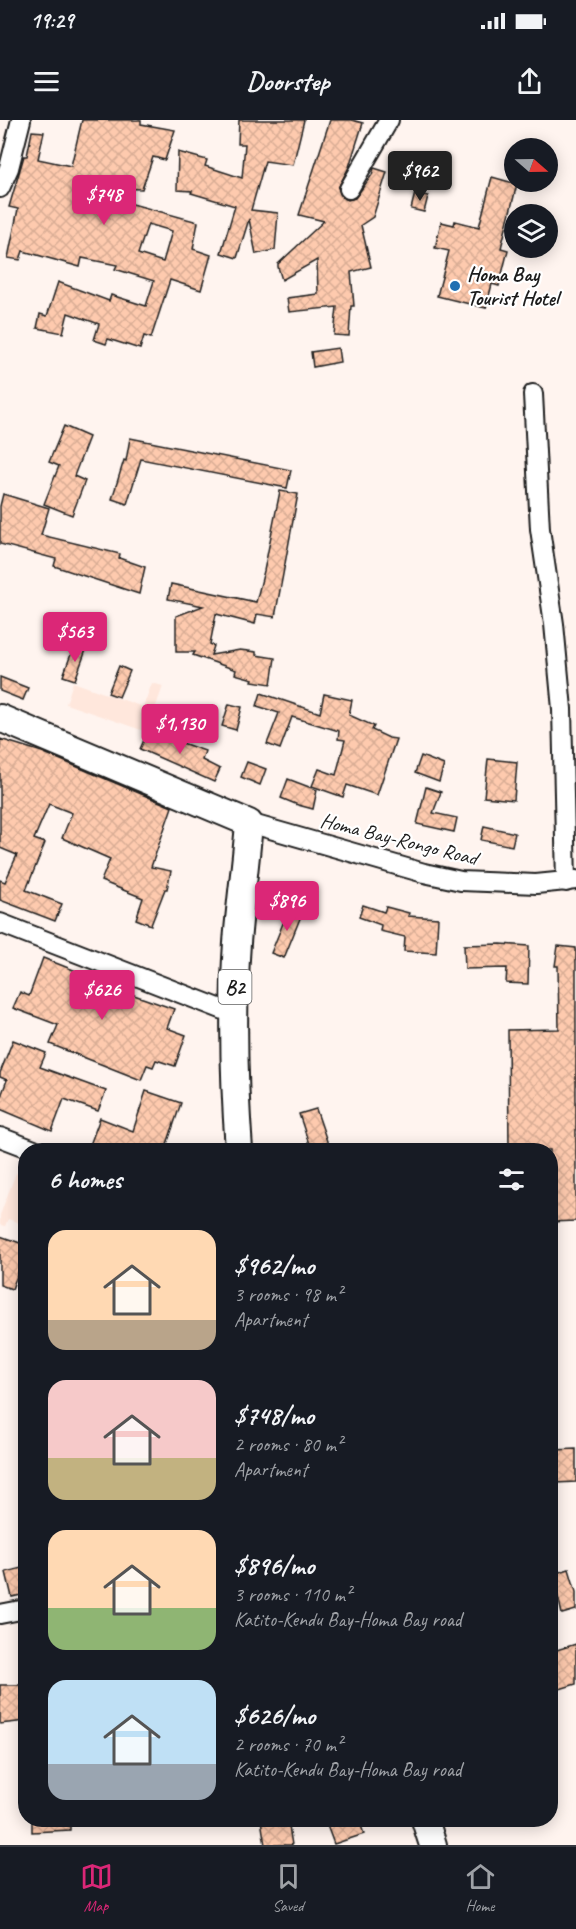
<!DOCTYPE html>
<html lang="en">
<head>
<meta charset="utf-8">
<style>
	:root { --surface:#171b24; --page:#242831; --text:#f1f3f6; --muted:#9ea1a6; --line:#363941; --accent:#db2777 }
	body { margin:0; font-family:Caveat,sans-serif; background:var(--page); color:var(--text); height:100vh; display:flex; flex-direction:column; font-size:22px; white-space:nowrap }
	* { box-sizing:border-box; margin:0 }
	p { font-size:20px; color:var(--muted) }
	.icon { flex:none; width:33px; height:33px; fill:none; stroke:currentColor; stroke-width:2; stroke-linecap:round; stroke-linejoin:round }
	.map { position:relative; flex:1; overflow:hidden }
	.sheet { position:absolute; left:18px; top:1023px; width:540px; height:684px; display:flex; flex-direction:column; background:var(--surface); border-radius:24px; box-shadow:0 3px 15px #0003 }
	.sheet>* { flex:none }
	.needle { width:39px; rotate:110deg }
	.fabs { position:absolute; left:504px; top:18px; display:grid; gap:12px }
	.fabs a { display:grid; place-items:center; width:54px; height:54px; border-radius:50%; background:var(--surface); box-shadow:0 3px 15px #0003; font-size:30px }
	.price { position:absolute; translate:-50% -51px; padding:0 14px; border-radius:6px; background:var(--accent); color:#fff; font-size:20px; line-height:39px; filter:drop-shadow(0 2px 3px #0008) }
	.price::after { content:''; position:absolute; left:50%; top:36px; width:18px; height:14px; margin-left:-9px; background:inherit; clip-path:polygon(0 0,100% 0,50% 100%) }
	.price.on { background:#222; color:#fff }
	ul { padding:0; list-style:none }
	li { display:flex; align-items:center; gap:18px; height:150px; padding:0 30px }
	li span { display:grid; place-items:center; flex:none; width:168px; height:120px; border-radius:18px; color:#555 }
	li>.icon { margin-inline-start:auto }
	span .icon { width:72px; height:72px; fill:#fffc; stroke-width:1 }
	li b { font-size:26px }
	h2 { display:flex; justify-content:space-between; align-items:center; height:72px; padding:0 30px; font-size:26px }
	.status { display:flex; justify-content:space-between; align-items:center; height:42px; padding:0 30px; background:var(--surface); direction:ltr }
	.status svg { height:16px; fill:currentColor }
	header { display:flex; justify-content:space-between; align-items:center; height:78px; padding:0 30px; background:var(--surface); font-size:27px; font-weight:700 }
	.dock { display:flex; justify-content:space-around; align-items:center; height:84px; border-top:2px solid var(--line); background:var(--surface); font-size:16px; color:var(--muted) }
	.dock a { display:grid; justify-items:center; gap:3px }
	.dock .on { color:var(--accent) }
	.map>svg:first-child { display:block }
	.built { fill:#ffe7dc }
	.building { fill:url(#building-cross-hatch); stroke:#1c1c1c; stroke-width:1.5; fill-rule:evenodd }
	.lines { fill:none; stroke-linecap:round; stroke-linejoin:round }
	.minor-casing { stroke:#1c1c1c; stroke-width:22 }
	.highway-casing { stroke:#1c1c1c; stroke-width:30 }
	.minor { stroke:#fff; stroke-width:18 }
	.highway { stroke:#fff; stroke-width:26 }
	.poi-dot { fill:#1f6fb2; stroke:#fff; stroke-width:2 }
	.labels { text-anchor:middle; stroke-width:4.5; stroke-linejoin:round; paint-order:stroke }
	.shield { fill:#fff; stroke:#606060; stroke-width:1.5 }
	.shield-label { font-size:20px; font-weight:bold; fill:#1c1c1c }
	.poi-label { font-size:21px; font-weight:bold; fill:#1c1c1c; stroke:#fff; text-anchor:start }
	.street-label { font-size:21px; fill:#1c1c1c; stroke:#fff }
</style>
</head>
<body>
<div class="status"><b>19:29</b><svg viewBox="0 0 49 12"><path d="M0 12V9h3v3zM5 12V6h3v6zM10 12V3h3v9zM15 12V0h3v12zM26 1h20v11H26zM47 4h2v5h-2z"/></svg></div>
<header><svg class="icon" aria-label="menu" viewBox="0 0 24 24"><path d="M4 6h16M4 12h16M4 18h16"/></svg>Doorstep<svg class="icon" aria-label="share" viewBox="0 0 24 24"><path d="M12 15V3M7 8l5-5 5 5M5 13v7h14v-7"/></svg></header>
<div class="map">
<svg width="576" height="1725" viewBox="0 0 576 1725">
	<defs>
		<pattern id="building-cross-hatch" width="8" height="8" patternUnits="userSpaceOnUse" patternTransform="scale(1.5)"><rect width="8" height="8" fill="#fecaae"/><path d="M0 0l8 8M0 8l8-8" fill="none" stroke="#d9ad95"/></pattern>
	</defs>
	<rect width="100%" height="100%" fill="#fff4ef"/>
	<filter id="ink" filterUnits="userSpaceOnUse"><feTurbulence type="fractalNoise" baseFrequency=".0167" numOctaves="2"/><feDisplacementMap in="SourceGraphic" scale="12" xChannelSelector="R" yChannelSelector="G"/><feConvolveMatrix kernelMatrix="1 2 1 2 8 2 1 2 1" color-interpolation-filters="sRGB"/></filter>
	<g filter="url(#ink)">
		<!-- built -->
		<g class="built">
			<polygon points="73,562 143,587 152,563 163,566 147,612 66,584"/>
			<polygon points="16,1053 25,1057 25,1105 8,1099 5,1106 0,1105 0,1095"/>
		</g>
		<!-- building -->
		<g class="building">
			<path d="M 82,0 L 141,0 L 141,4 L 175,10 L 165,40 L 153,37 L 142,69 L 86,67 L 85,71 L 198,102 L 193,129 L 211,135 L 201,170 L 170,160 L 151,218 L 144,216 L 140,229 L 108,219 L 106,224 L 94,220 L 99,204 L 68,193 L 63,213 L 37,208 L 40,194 L 47,196 L 58,162 L 109,181 L 111,175 L 146,186 L 154,161 L 115,149 L 117,145 L 82,138 L 80,147 L 23,131 L 20,140 L 8,138 L 18,89 L 9,87 L 24,36 L 27,36 L 32,11 L 44,12 L 38,39 L 71,46 ZM 148,104 L 172,111 L 163,142 L 138,134 Z"/>
			<polygon points="239,0 304,0 293,45 265,41 251,90 278,93 275,130 256,134 249,99 237,138 221,133 235,86 191,73 192,71 177,70 178,32 207,40 205,46 242,58 245,24 238,24"/>
			<polygon points="330,0 352,0 363,3 349,47 338,68 343,78 348,80 355,78 372,55 374,48 387,52 373,97 361,105 371,147 351,152 354,186 351,186 349,216 334,215 337,187 289,192 287,178 318,174 317,140 282,160 278,147 278,144 324,101 299,95"/>
			<polygon points="492,57 517,64 501,128 508,130 499,166 492,164 486,188 437,176 449,131 435,128 441,102 454,105 455,101 479,107"/>
			<polygon points="415,73 428,76 424,92 411,89"/>
			<polygon points="338,228 340,242 313,247 311,232"/>
			<polygon points="64,306 89,317 74,356 85,361 72,395 44,384 59,346 49,342"/>
			<polygon points="130,318 291,350 287,368 141,339 127,384 112,379 124,340 126,341"/>
			<polygon points="280,371 298,374 275,497 257,494 255,504 216,494 210,524 214,526 211,535 240,530 256,532 256,535 275,538 271,564 252,561 253,559 235,554 236,550 193,535 195,532 176,532 176,496 203,486 168,479 171,464 256,482 264,451"/>
			<polygon points="3,374 49,388 41,415 120,434 119,438 145,447 139,474 54,446 56,439 0,424 0,386"/>
			<polygon points="74,526 86,530 75,560 63,556"/>
			<polygon points="119,546 130,551 119,577 108,573"/>
			<polygon points="0,557 28,568 23,580 0,571"/>
			<polygon points="261,573 320,593 324,574 352,580 349,595 374,606 372,610 389,618 396,619 377,675 347,665 343,677 312,666 319,649 336,655 345,620 338,619 339,611 292,597 280,629 267,624 279,593 257,586"/>
			<polygon points="229,584 242,587 236,610 222,606"/>
			<polygon points="148,611 205,631 202,640 220,649 214,662 140,629"/>
			<polygon points="0,619 42,632 172,687 151,747 171,751 167,769 165,769 151,805 136,799 143,778 101,761 110,739 62,718 72,693 49,684 34,719 45,723 26,770 62,784 55,801 0,780 0,760 5,762 17,735 0,728"/>
			<polygon points="421,636 444,645 439,662 415,653"/>
			<polygon points="488,639 517,642 514,680 484,677"/>
			<polygon points="247,642 266,649 260,665 241,657"/>
			<polygon points="288,659 317,670 313,689 298,685 281,678"/>
			<polygon points="426,667 441,672 433,693 457,698 454,712 417,704"/>
			<polygon points="484,706 515,713 512,726 481,720"/>
			<polygon points="363,785 384,792 386,787 409,793 408,796 438,798 436,833 404,831 405,817 380,811 381,805 359,797"/>
			<polygon points="290,786 303,791 284,838 271,833"/>
			<polygon points="501,824 529,826 528,864 506,863 507,848 465,849 464,825"/>
			<polygon points="558,826 576,828 576,1101 550,1102 550,1030 509,1030 508,910 559,909 558,846 555,846"/>
			<polygon points="43,838 76,851 74,855 110,869 111,867 174,889 167,908 186,915 175,946 156,940 153,947 147,945 141,960 50,924 58,905 13,888 20,872 29,876"/>
			<polygon points="13,920 46,933 40,947 106,971 98,991 64,979 52,1011 0,989 0,979 7,960 0,957 0,953"/>
			<polygon points="146,971 181,983 165,1030 104,1030 90,1025 100,998 133,1011"/>
			<polygon points="316,989 330,1030 311,1030 299,994"/>
			<polygon points="0,1116 26,1125 26,1131 12,1169 0,1165"/>
			<polygon points="576,1329 576,1362 555,1363 554,1330"/>
			<polygon points="26,1447 26,1474 12,1477 6,1452"/>
			<polygon points="569,1449 576,1472 576,1490 562,1494 556,1468 550,1470 550,1455"/>
			<polygon points="576,1524 576,1564 550,1572 550,1532"/>
			<polygon points="0,1565 26,1565 26,1601 0,1604"/>
			<polygon points="32,1700 70,1700 70,1710 32,1712"/>
			<polygon points="261,1700 288,1700 292,1725 265,1725"/>
			<polygon points="325,1700 359,1700 364,1714 334,1724"/>
		</g>
		<g class="lines">
			<defs>
				<g id="minor">
					<polyline points="0,68 9,48 21,0"/>
					<polyline points="349,69 389,0"/>
					<polyline points="533,274 540,409 554,504 562,589 566,762"/>
					<polyline points="249,703 424,753 461,761 536,764 576,760"/>
					<polyline points="0,803 234,894"/>
					<polyline points="0,1017 34,1030"/>
					<polyline points="0,1494 26,1489"/>
				</g>
				<g id="highway">
					<path d="M 0,598 L 249,703 C 246,743 240,783 237,823 C 232,892 234,962 239,1030"/>
					<polyline points="425,1700 433,1725"/>
				</g>
			</defs>
			<!-- minor casing -->
			<use href="#minor" class="minor-casing"/>
			<!-- highway casing -->
			<use href="#highway" class="highway-casing"/>
			<!-- minor -->
			<use href="#minor" class="minor"/>
			<!-- highway -->
			<use href="#highway" class="highway"/>
		</g>
	</g>
	<!-- markers -->
	<circle class="poi-dot" cx="455" cy="166" r="6"/>
	<g class="labels">
		<!-- shield labels -->
		<rect class="shield" x="218.5" y="850" width="33" height="34" rx="4.5"/>
		<g class="shield-label">
			<text x="235" y="874">B2</text>
		</g>
		<!-- poi labels -->
		<g class="poi-label">
			<text x="467" y="161">Homa Bay<tspan x="467" dy="24">Tourist Hotel</tspan></text>
		</g>
		<!-- street labels -->
		<g class="street-label">
			<text transform="translate(399 719) rotate(14)" y="7">Homa Bay-Rongo Road</text>
		</g>
	</g>
</svg>
<div class="fabs">
<a><svg class="needle" viewBox="-14 -14 28 28"><path d="M0-13l5 13h-10z" fill="#e53935"/><path d="M0 13l5-13h-10z" fill="#9ea1a6"/></svg></a>
<a><svg class="icon" aria-label="layers" viewBox="0 0 24 24"><path d="M12 4l9 5-9 5-9-5zM3 14l9 5 9-5"/></svg></a>
</div>
<b class="price on" style="left:420px;top:82px">$962</b>
<b class="price" style="left:104px;top:106px">$748</b>
<b class="price" style="left:75px;top:543px">$563</b>
<b class="price" style="left:180px;top:635px">$1,130</b>
<b class="price" style="left:287px;top:812px">$896</b>
<b class="price" style="left:102px;top:901px">$626</b>
<section class="sheet">
<h2>6 homes<svg class="icon" aria-label="filters" viewBox="0 0 24 24"><path d="M4 7h16M4 17h16"/><circle cx="9" cy="7" r="2"/><circle cx="15" cy="17" r="2"/></svg></h2>
<ul>
<li><span style="background:linear-gradient(#ffd9b3 75%,#b9a48a 0)"><svg class="icon" aria-label="home" viewBox="0 0 24 24"><path d="M3 11l9-7 9 7M6 9v11h12V9"/></svg></span><div><b>$962/mo</b><p>3 rooms · 98 m²</p><p>Apartment</p></div></li>
<li><span style="background:linear-gradient(#f6c9c9 65%,#c2b280 0)"><svg class="icon" aria-label="home" viewBox="0 0 24 24"><path d="M3 11l9-7 9 7M6 9v11h12V9"/></svg></span><div><b>$748/mo</b><p>2 rooms · 80 m²</p><p>Apartment</p></div></li>
<li><span style="background:linear-gradient(#ffd9b3 65%,#8fb573 0)"><svg class="icon" aria-label="home" viewBox="0 0 24 24"><path d="M3 11l9-7 9 7M6 9v11h12V9"/></svg></span><div><b>$896/mo</b><p>3 rooms · 110 m²</p><p>Katito-Kendu Bay-Homa Bay road</p></div></li>
<li><span style="background:linear-gradient(#bfe0f5 70%,#9aa5b1 0)"><svg class="icon" aria-label="home" viewBox="0 0 24 24"><path d="M3 11l9-7 9 7M6 9v11h12V9"/></svg></span><div><b>$626/mo</b><p>2 rooms · 70 m²</p><p>Katito-Kendu Bay-Homa Bay road</p></div></li>
</ul>
</section>
</div>
<nav class="dock">
<a class="on"><svg class="icon" aria-label="map" viewBox="0 0 24 24"><path d="M3 6l6-2 6 2 6-2v14l-6 2-6-2-6 2zM9 4v14M15 6v14"/></svg>Map</a>
<a><svg class="icon" aria-label="saved" viewBox="0 0 24 24"><path d="M7 4h10v16l-5-4-5 4z"/></svg>Saved</a>
<a><svg class="icon" aria-label="home" viewBox="0 0 24 24"><path d="M3 11l9-7 9 7M6 9v11h12V9"/></svg>Home</a>
</nav>
</body>
</html>
